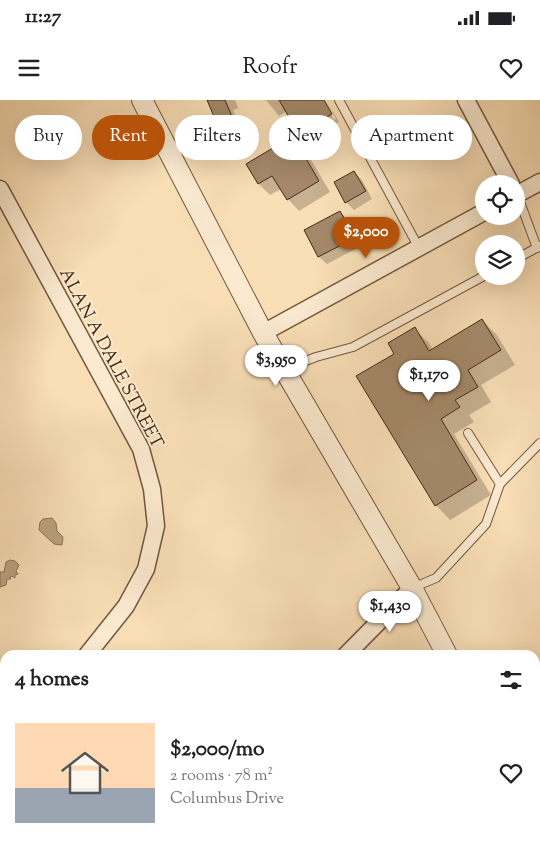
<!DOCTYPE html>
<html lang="en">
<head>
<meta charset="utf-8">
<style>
	:root { --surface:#fff; --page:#f6f6f6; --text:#202124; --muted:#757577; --accent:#b45309 }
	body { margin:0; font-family:"Sorts Mill Goudy",serif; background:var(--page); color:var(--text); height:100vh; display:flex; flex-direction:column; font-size:19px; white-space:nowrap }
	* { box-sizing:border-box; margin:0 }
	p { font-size:16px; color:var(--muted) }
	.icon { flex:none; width:28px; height:28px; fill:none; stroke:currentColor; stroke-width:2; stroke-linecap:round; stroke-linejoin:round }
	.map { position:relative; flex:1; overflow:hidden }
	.drawer { position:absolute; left:0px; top:550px; width:540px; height:195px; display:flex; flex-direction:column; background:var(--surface); border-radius:15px 15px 0 0; box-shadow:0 5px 20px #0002 }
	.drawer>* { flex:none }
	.banner { position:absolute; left:15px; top:15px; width:510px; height:45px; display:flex; gap:10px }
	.fabs { position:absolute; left:475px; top:75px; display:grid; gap:10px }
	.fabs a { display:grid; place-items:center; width:50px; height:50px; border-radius:50%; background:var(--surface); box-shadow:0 5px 20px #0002; font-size:25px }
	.price { position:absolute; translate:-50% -42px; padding:0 11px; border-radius:18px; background:#fff; color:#222; font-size:16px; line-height:32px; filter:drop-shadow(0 1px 2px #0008) }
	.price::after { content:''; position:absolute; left:50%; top:30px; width:15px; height:11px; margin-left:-8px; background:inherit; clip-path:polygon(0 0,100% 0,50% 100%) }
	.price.active { background:var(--accent); color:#fff }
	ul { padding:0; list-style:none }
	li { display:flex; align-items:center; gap:15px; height:125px; padding:0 15px }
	li span { display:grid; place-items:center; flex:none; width:140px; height:100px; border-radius:0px; color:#555 }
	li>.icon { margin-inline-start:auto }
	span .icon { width:60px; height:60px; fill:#fffc; stroke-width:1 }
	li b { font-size:21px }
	h2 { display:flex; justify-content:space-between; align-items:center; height:60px; padding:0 15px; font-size:21px }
	.pill { padding:0 18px; border-radius:22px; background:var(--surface); box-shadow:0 5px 20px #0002; font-size:18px; line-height:45px }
	.pill.active { background:var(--accent); color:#fff }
	.status { display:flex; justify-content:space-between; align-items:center; height:35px; padding:0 25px; background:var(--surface); direction:ltr }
	.status svg { height:14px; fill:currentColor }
	header { display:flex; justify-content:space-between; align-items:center; height:65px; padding:0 15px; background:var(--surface); font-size:22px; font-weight:600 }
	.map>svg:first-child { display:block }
	.water { fill:#bca17f; stroke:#8d7255 }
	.shadow { fill:#0003 }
	.building { fill:#a48869; stroke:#472b15 }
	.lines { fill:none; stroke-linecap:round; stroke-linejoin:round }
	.service-casing { stroke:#74583d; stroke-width:10 }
	.minor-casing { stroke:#74583d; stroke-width:19 }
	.tertiary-casing { stroke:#74583d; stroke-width:22 }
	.service { stroke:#fbead0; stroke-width:8 }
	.minor { stroke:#fbead0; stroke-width:16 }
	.tertiary { stroke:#fbead0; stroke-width:20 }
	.labels { text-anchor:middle; stroke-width:4; stroke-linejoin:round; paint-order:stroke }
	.street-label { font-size:18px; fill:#472b15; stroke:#fbead0 }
</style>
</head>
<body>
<div class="status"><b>11:27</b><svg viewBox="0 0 49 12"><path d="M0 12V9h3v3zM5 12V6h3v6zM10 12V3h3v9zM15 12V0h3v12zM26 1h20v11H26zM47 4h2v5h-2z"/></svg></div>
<header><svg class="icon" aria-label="menu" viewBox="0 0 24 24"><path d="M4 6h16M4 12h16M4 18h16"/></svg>Roofr<svg class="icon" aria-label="heart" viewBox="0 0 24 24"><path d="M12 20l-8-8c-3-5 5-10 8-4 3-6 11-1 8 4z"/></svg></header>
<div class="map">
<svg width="540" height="745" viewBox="0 0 540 745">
	<rect width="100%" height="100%" fill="#f9deb6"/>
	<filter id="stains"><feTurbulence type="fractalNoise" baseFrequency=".004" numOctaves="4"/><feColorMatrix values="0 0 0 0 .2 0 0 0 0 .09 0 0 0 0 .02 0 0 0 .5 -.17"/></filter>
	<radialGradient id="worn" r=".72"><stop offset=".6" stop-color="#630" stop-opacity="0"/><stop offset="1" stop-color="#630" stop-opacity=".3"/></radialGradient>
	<!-- water -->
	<g class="water">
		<polygon points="52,418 56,423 57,431 63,437 62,445 54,444 39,430 40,422 43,419"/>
		<polygon points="10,460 15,461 19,465 16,471 18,474 15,475 15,478 12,476 10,477 11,479 7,479 6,485 0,487 0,472 4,472 6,462"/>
	</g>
	<!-- shadow -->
	<g class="shadow">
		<polygon points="208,0 235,0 238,8 233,10 245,39 232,45 224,37"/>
		<polygon points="266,0 323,0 334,20 336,19 326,0 339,22 306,40 299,33 287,11 279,16"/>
		<polygon points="292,37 304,48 330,92 299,111 288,99 281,89 270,95 259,84 247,64"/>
		<polygon points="354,72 362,80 372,99 354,110 346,102"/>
		<polygon points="340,112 348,120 361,146 327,164 319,157 306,130"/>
		<polygon points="482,220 497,235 515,265 481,285 491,302 469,315 474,322 454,334 491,395 450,420 436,405 396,254 414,229 429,243 433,250"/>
	</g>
	<!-- building -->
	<g class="building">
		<polygon points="207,0 225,0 238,31 223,38"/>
		<polygon points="279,0 324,0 332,14 298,33"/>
		<polygon points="293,36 319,81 287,100 272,76 258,84 246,64"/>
		<polygon points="354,71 366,91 345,103 334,82"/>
		<polygon points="340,111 355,138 318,157 304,130"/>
		<polygon points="482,219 501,250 468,270 478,287 455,300 460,307 441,319 477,380 435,406 356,276 394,254 388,243 415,227 429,251"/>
	</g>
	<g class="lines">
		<defs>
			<g id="service">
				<polyline points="339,0 419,148"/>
				<polyline points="517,94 537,148"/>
				<polyline points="516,159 540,146"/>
				<polyline points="285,269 316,257 353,247 484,176"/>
				<polyline points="500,384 540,343"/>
				<polyline points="412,488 436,478 486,424 500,384 468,333"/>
			</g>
			<g id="minor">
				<polyline points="466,0 511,84"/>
				<polyline points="0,89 141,349 152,389 156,426 146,469 126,506 87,555"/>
				<polyline points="516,95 540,82"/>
				<polyline points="263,233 484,112"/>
				<polyline points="346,555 412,488"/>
				<polyline points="0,649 5,643"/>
				<polyline points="156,745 161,740"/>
			</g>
			<g id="tertiary">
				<polyline points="142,0 263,233 412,488 447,555"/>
				<polyline points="535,726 540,736"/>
			</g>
		</defs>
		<!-- service casing -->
		<use href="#service" class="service-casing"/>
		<!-- minor casing -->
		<use href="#minor" class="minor-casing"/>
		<!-- tertiary casing -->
		<use href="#tertiary" class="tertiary-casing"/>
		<!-- service -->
		<use href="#service" class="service"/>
		<!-- minor -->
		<use href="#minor" class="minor"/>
		<!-- tertiary -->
		<use href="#tertiary" class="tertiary"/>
	</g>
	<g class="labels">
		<!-- street labels -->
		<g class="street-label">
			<text transform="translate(112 258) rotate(62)" y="6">ALAN A DALE STREET</text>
		</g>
	</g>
	<rect width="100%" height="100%" filter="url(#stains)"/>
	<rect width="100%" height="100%" fill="url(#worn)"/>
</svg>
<div class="fabs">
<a><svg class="icon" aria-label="locate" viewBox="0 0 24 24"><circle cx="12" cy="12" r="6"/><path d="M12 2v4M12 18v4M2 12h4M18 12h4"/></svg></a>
<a><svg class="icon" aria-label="layers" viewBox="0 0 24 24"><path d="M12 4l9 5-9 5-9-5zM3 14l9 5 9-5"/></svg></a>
</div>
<b class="price active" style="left:366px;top:159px">$2,000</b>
<b class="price" style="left:276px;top:287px">$3,950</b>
<b class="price" style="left:429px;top:302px">$1,170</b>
<b class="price" style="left:390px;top:533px">$1,430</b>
<div class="banner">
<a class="pill">Buy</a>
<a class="pill active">Rent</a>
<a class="pill">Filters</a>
<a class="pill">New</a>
<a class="pill">Apartment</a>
</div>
<section class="drawer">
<h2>4 homes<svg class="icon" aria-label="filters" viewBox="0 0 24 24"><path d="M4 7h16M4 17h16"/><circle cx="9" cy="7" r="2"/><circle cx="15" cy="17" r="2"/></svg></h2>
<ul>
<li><span style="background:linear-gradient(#ffd9b3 65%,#9aa5b1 0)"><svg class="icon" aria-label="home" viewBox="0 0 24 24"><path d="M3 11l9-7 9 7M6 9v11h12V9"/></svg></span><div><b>$2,000/mo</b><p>2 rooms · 78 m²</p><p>Columbus Drive</p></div><svg class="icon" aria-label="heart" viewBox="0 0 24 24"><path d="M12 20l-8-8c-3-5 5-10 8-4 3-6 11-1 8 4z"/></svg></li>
</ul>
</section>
</div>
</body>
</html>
